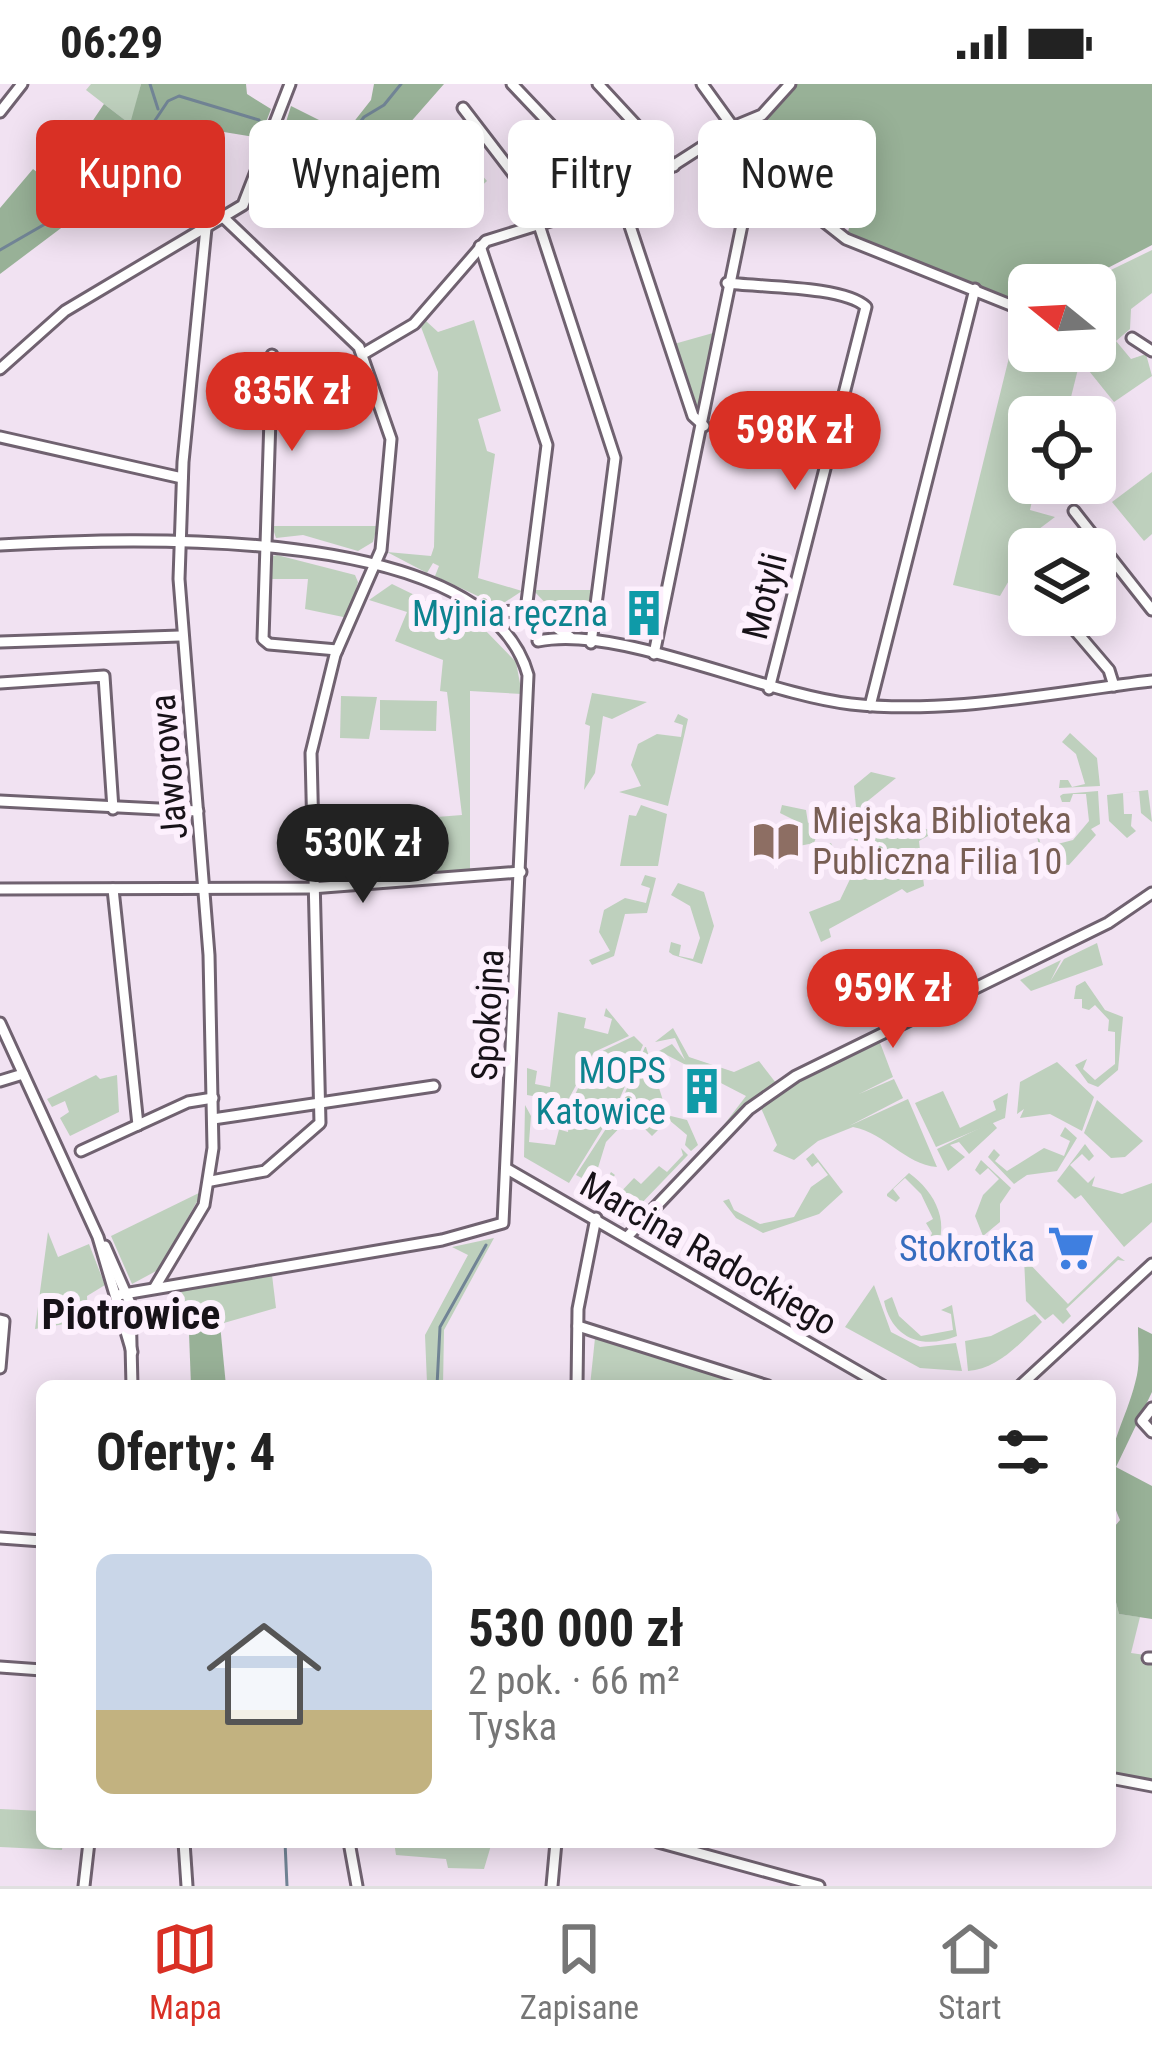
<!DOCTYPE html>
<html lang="pl">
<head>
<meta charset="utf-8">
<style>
	:root { --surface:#fff; --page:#f6f6f6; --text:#222; --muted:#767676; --line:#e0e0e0; --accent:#d93025 }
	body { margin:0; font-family:"Roboto Condensed",sans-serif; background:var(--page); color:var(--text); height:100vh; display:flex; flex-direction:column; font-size:45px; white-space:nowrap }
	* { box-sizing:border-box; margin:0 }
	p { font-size:39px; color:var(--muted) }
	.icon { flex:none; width:66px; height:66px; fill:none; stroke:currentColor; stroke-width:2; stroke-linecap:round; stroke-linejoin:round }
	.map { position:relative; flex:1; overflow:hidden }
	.details { position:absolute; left:36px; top:1296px; width:1080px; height:468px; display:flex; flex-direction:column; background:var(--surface); border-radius:18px; box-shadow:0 6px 30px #0003 }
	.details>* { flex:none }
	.hud { position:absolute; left:36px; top:36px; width:1080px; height:108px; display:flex; gap:24px }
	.needle { width:78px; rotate:288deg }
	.fabs { position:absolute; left:1008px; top:180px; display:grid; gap:24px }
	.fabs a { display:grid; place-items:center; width:108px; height:108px; border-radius:18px; background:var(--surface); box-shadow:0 6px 30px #0003; font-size:60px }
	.price { position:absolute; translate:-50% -102px; padding:0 27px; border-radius:42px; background:var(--accent); color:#fff; font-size:39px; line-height:78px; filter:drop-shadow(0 3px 6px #0008) }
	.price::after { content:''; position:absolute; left:50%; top:72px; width:36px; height:27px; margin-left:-18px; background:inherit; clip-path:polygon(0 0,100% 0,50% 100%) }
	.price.selected { background:#222; color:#fff }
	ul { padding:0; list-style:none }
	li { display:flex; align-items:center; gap:36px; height:300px; padding:0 60px }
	li span { display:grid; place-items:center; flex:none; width:336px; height:240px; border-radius:18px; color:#555 }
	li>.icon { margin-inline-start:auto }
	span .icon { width:144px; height:144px; fill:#fffc; stroke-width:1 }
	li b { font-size:51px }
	h2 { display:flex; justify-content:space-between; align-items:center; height:144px; padding:0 60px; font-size:51px }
	.pill { padding:0 42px; border-radius:18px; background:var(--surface); box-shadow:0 6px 30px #0003; font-size:42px; line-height:108px }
	.pill.selected { background:var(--accent); color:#fff }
	.status { display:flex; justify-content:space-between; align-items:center; height:84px; padding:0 60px; background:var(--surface); direction:ltr }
	.status svg { height:33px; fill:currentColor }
	.tabs { display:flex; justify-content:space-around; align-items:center; height:168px; border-top:3px solid var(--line); background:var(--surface); font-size:33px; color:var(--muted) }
	.tabs a { display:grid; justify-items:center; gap:6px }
	.tabs .selected { color:var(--accent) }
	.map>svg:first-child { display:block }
	.green { fill:#bed0bd }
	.forest { fill:#98b197 }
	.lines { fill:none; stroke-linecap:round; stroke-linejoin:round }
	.stream { stroke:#718495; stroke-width:3 }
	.minor-casing { stroke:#706270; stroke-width:15 }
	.minor { stroke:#fff; stroke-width:9 }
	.labels { text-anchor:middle; stroke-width:12; stroke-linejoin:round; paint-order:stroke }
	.street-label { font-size:36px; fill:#171218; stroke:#fdf0fd }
	.culture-label { font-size:36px; fill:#0d838f; stroke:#fdf0fd; text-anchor:end }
	.education-label { font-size:36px; fill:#785e54; stroke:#fdf0fd; text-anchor:start }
	.shop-label { font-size:36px; fill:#366cbe; stroke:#fdf0fd; text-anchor:end }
	.quarter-label { font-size:42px; font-weight:bold; fill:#171218; stroke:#fdf0fd }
</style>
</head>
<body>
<div class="status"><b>06:29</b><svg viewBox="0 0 49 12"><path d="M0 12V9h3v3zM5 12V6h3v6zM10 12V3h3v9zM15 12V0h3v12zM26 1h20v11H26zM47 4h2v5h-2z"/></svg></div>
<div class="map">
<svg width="1152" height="1802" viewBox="0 0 1152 1802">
	<rect width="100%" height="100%" fill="#f1e2f2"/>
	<!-- green -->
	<g class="green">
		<polygon points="91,0 141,0 131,41 86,6"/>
		<polygon points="749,44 746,102 725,96 708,66"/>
		<polygon points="447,51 487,97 470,112 431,64"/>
		<polygon points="425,63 451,97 429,116 409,90"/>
		<polygon points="1152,166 1152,209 1131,225 1130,245 1116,257 1131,275 1146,270 1152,292 1114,318 1073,267 1095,267 1095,201 1080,201"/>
		<polygon points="1020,229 1029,232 1029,267 1065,267 1078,285 1066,333 1029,333 1029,399 1036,399 1030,426 1055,433 1039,445 1000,512 953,501"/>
		<polygon points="474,236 501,327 478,335 487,367 495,370 478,494 522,507 499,522 435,492 439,482 433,479 427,489 387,468 431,472 434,463 438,288 421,243 426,237 438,248"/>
		<polygon points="713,249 701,330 696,330 674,260"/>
		<polygon points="1152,388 1152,450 1144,457 1112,418"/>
		<polygon points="272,442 377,442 373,458 358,467 303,451 276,454"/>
		<polygon points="277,471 355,491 358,498 348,534 305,525 308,495 269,495 269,473"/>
		<polygon points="392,500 484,545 516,578 522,610 470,607 470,786 429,790 424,734 462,731 447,608 440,607 443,576 395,557 407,528 369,516"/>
		<polygon points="533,506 594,506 587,544 570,545"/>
		<polygon points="592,609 647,618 612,635 603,632 595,689 584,706 590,642 585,640"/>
		<polygon points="341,612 377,613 369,655 340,654"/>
		<polygon points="380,616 437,617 436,647 380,646"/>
		<polygon points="678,630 688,635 668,722 619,708 641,702 631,681 638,660 657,650 681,653 683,641 674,638"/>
		<polygon points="1070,649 1097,674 1100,702 1059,704 1060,696 1068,696 1072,703 1085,700 1076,670 1062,658"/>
		<polygon points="871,688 896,694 864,720 870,744 852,779 825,762 831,759 836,770 848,774 858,744 854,702"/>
		<polygon points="1148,706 1152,738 1141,729 1139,707 1123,709 1124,730 1132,730 1131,742 1136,747 1127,754 1109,737 1107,711"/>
		<path d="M 1098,707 L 1100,740 L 1091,745 L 1096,751 L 1069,781 L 1052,779 C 1043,768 1035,760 1038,745 L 1049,742 L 1038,751 L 1042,764 L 1073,756 L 1089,737 L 1086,710 L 1073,710 L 1070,718 L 1062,718 L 1060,712 L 1063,710 Z"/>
		<polygon points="641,721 667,730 658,782 620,782 629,731 636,732"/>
		<polygon points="782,721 806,726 808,739 824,731 814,759 779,766 780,759 790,758 794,736 780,729"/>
		<polygon points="897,735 935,748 919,757 924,802 907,809 902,805 829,845 831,853 821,858 809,828 840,816 874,745"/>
		<polygon points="645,791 656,794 647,829 625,830 614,872 592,881 589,876 610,867 599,848 604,826 625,814 646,819 650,804 641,801"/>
		<polygon points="678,799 704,808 714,842 702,880 673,871 669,868 671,858 681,861 679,872 693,875 700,854 690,822 671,811"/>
		<polygon points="1097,859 1103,881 1031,907 1020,896 1061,876 1050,898 1064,875"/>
		<polygon points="1085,897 1105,926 1123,933 1118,986 1098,1003 1088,999 1075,981 1087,975 1083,985 1095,996 1115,980 1115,948 1108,947 1109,936 1095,921 1089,926 1082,924 1082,915 1074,915 1076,902"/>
		<polygon points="606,924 629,952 594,968 567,1018 527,1011 527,984 537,987 535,1000 550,1003 558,928 586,934 584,944 608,950 612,935 604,932"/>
		<polygon points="673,944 689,973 734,988 759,977 776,999 723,1042 746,1012 659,967 672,960 685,976 675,954 655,958"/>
		<polygon points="634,952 643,961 619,1016 594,1016 617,1021 569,1099 524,1073 525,1021 531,1032 529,1058 555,1061 562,1034 541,1030 535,1021 562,1028 564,1031 561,1046 568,1048 571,1019 594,971"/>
		<path d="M 879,956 L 893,993 L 859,1010 L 894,995 L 903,1014 L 849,1042 L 908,1015 L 937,1083 C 904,1080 887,1050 853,1043 L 818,1057 L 794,1076 L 773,1067 L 777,1061 L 761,1024 L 819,985 Z"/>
		<polygon points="645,963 646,963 666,1026 621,1018"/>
		<polygon points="1057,978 1094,1013 1082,1047 1050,1030 1020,1034 1024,1025 1017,1030 1020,998"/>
		<polygon points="96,991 100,995 117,991 119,1028 70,1052 60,1034 69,1028 65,1017 52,1023 47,1015"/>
		<polygon points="943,1007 960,1044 996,1026 993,1017 1008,1009 1005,1034 936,1063 915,1019"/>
		<polygon points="1097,1016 1143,1057 1125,1073 1111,1074 1084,1049"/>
		<polygon points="622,1020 687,1036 698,1061 691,1067 685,1061 687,1051 662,1030 652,1040 658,1046 652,1052 639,1039 645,1031 637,1038 629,1034 606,1058 593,1100 576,1091"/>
		<polygon points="992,1038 997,1044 969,1070 959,1058 950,1061 965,1073 948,1087 937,1065"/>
		<polygon points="1065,1043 1077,1054 1057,1087 1027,1091 1014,1100 988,1073 994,1065 1000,1071 995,1077 1007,1087 1044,1064 1064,1072 1070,1057 1060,1052"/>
		<polygon points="1085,1060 1094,1072 1089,1077 1082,1070 1070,1081 1088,1099 1095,1092 1092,1102 1122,1110 1152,1099 1152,1138 1124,1163 1081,1111 1075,1115 1057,1097"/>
		<polygon points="681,1064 688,1071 636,1125 602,1105 611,1088 615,1091 606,1101 617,1112 634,1094 641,1100 659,1082 667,1088 683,1071"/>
		<polygon points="813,1069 843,1108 819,1130 763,1149 736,1134 723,1117 729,1115 734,1126 760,1140 794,1133 811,1103 828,1091 818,1078 812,1083 806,1075"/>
		<polygon points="981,1076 1011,1104 1000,1120 1000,1138 983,1152 975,1132 983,1111 999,1095 988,1084 980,1091 975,1086"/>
		<path d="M 909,1089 C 935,1108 954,1141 931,1175 L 901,1156 L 904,1150 L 913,1154 L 910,1163 L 925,1168 L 932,1149 L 926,1139 L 933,1135 L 921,1110 L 905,1094 L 893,1105 L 900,1114 L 896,1118 L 887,1112 L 887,1110 Z"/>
		<polygon points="203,1107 158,1186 132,1200 111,1152"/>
		<polygon points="48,1148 58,1173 89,1160 105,1201 87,1212 88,1236 35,1245"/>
		<polygon points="494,1154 444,1246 443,1302 413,1302 427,1299 425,1251 468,1171 452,1163"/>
		<polygon points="1118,1172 1125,1177 1118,1176 1066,1225 1071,1232 1063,1240 1053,1230 1045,1236 1026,1217 1024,1174 1068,1220"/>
		<polygon points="272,1191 276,1224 189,1249 181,1206"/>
		<polygon points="874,1201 891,1248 920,1263 956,1259 962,1287 920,1284 845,1243"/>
		<path d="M 892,1213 L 899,1232 L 921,1252 L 953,1246 L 951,1230 L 941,1226 L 952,1221 L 957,1252 C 923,1266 892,1255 884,1217 Z"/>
		<path d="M 1035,1230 L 1042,1238 C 1021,1258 999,1285 968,1287 L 965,1257 L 991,1252 Z"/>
		<polygon points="595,1254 600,1255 750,1302 590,1302"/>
		<polygon points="1110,1495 1119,1530 1140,1533 1131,1569 1152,1572 1152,1695 1110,1688"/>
		<polygon points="0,1725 42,1727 42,1758 63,1758 62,1766 0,1763"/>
		<polygon points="394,1758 492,1758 484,1785 448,1784 446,1775 396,1771"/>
	</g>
	<!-- forest -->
	<g class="forest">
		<polygon points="141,0 246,0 247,10 271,25 260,54 187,42 162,58 150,55 117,102 0,190 0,124 33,85 64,109 90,80 75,63 104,20 130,40"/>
		<polygon points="374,0 444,0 408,41 427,60 409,90 387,67 366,80 264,109 291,22 345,49 371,16"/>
		<polygon points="790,0 1152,0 1152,161 1075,201 1029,201 1029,227 846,155 849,144 840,137 829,141 752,92 752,38"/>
		<polygon points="220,1240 226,1302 191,1302 189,1249"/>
		<path d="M 1138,1243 L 1152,1250 L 1152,1308 L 1116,1383 L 1152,1402 L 1152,1535 L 1119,1530 L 1110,1495 L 1110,1448 L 1120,1436 C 1093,1375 1125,1347 1137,1291 C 1140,1276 1138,1258 1138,1243 Z"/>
	</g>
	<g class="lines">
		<!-- stream -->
		<g class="stream">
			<polyline points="150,0 158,25"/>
			<polyline points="297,48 320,48 345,58 364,33 384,21 401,0"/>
			<polyline points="0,166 111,102 168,17 179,12 259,36"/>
			<polyline points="437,1302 440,1243 486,1161"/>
			<polyline points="285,1758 287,1802"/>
		</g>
		<defs>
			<g id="minor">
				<polyline points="512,0 621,115 693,332 704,342"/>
				<polyline points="598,0 674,82"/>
				<polyline points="702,0 733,43"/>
				<polyline points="463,24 548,135"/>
				<polyline points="0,28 22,0"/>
				<polyline points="752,92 794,114 846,155 1028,228"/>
				<polyline points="538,138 615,374 591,559"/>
				<polyline points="480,162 547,361 526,526"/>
				<path d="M 727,199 C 759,203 845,202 866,223 L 769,605"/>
				<polyline points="1132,254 1152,267"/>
				<polyline points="363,270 414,240 486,157 621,115 733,43 762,31 790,0"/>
				<polyline points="272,271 263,555 269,560 337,566"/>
				<polyline points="0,285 65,227 243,121 290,0"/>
				<polyline points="0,353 182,394"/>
				<polyline points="1074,427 1152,526"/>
				<path d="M 0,461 C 126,454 485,437 528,591 L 503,1139 L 442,1156 L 118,1211"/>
				<polyline points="484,529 531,526 570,553"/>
				<polyline points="1062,531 1109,586 1114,602"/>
				<path d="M 538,557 C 618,540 762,610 851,620 C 949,631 1055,608 1152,597"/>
				<polyline points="0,558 180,552"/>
				<polyline points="654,570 752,92 752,38"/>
				<polyline points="0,599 104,592 113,725"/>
				<polyline points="870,622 975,205"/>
				<polyline points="0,717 198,727"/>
				<polyline points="0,805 311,804 521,788"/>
				<polyline points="113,805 138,1041"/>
				<polyline points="0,939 98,1153 132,1268"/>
				<polyline points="0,997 23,990"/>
				<polyline points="213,1035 434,1002"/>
				<polyline points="81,1067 188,1018 213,1014"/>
				<polyline points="507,1085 883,1302"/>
				<polyline points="211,1097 265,1087 320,1039 311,669 335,571 381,466 391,355 359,263 224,134"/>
				<polyline points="627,1153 749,1025 796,992 1108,839 1152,809"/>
				<polyline points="105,1162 130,1219 132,1302"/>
				<polyline points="155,1203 204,1121 213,1064 209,871 179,495 183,378 206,144"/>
				<polyline points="0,1236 4,1237 0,1284"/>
				<polyline points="578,1242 768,1302"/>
				<polyline points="577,1302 578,1225 596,1134"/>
				<polyline points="1020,1302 1152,1180"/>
				<polyline points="1152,1324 1142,1337 1152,1348"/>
				<polyline points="0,1454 42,1457"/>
				<polyline points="1148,1574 1152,1574"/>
				<polyline points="0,1583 42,1586"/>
				<polyline points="1110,1694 1152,1702"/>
				<polyline points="184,1758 187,1802"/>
				<polyline points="349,1758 357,1802"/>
				<polyline points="658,1758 819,1802"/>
				<polyline points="84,1802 89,1758"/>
				<polyline points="552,1802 556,1758"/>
			</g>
		</defs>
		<!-- minor casing -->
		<use href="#minor" class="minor-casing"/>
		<!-- minor -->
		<use href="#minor" class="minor"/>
	</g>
	<!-- icons -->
	<defs>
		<symbol id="building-bare" viewBox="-9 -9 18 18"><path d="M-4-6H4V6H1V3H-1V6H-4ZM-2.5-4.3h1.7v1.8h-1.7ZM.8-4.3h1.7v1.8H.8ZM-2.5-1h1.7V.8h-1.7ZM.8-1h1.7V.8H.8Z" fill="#0f9aa8" stroke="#fdf0fd" stroke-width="2.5" paint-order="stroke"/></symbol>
		<symbol id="library-bare" viewBox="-9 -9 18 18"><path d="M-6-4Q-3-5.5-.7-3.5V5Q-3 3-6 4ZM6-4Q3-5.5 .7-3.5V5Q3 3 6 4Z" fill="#8d6e63" stroke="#fdf0fd" stroke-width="2.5" paint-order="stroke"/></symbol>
		<symbol id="supermarket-bare" viewBox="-9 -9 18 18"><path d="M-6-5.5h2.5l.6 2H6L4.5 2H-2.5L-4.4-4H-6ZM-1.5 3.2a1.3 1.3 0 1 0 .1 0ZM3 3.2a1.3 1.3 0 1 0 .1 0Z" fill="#3f7fe0" stroke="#fdf0fd" stroke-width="2.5" paint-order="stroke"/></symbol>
	</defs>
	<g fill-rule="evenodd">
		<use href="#building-bare" x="611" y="496" width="66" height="66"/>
		<use href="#library-bare" x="743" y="724" width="66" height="66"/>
		<use href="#building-bare" x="669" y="974" width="66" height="66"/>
		<use href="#supermarket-bare" x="1038" y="1131" width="66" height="66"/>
	</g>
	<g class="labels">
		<!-- street labels -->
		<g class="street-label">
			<text transform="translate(764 512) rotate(-76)" y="13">Motyli</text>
			<text transform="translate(168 683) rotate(-95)" y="13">Jaworowa</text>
			<text transform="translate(487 931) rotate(-87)" y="13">Spokojna</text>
			<text transform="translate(709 1169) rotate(30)" y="13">Marcina Radockiego</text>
		</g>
		<!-- culture labels -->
		<g class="culture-label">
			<text x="608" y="542">Myjnia ręczna</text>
			<text x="666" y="999">MOPS<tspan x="666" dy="41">Katowice</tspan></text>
		</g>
		<!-- education labels -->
		<g class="education-label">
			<text x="812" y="749">Miejska Biblioteka<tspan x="812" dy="41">Publiczna Filia 10</tspan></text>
		</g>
		<!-- shop labels -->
		<g class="shop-label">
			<text x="1035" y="1177">Stokrotka</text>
		</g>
		<!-- quarter labels -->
		<g class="quarter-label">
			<text x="131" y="1245">Piotrowice</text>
		</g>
	</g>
</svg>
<div class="fabs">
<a><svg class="needle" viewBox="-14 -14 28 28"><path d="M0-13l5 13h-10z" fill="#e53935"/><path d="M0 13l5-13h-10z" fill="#767676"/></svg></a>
<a><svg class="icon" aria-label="locate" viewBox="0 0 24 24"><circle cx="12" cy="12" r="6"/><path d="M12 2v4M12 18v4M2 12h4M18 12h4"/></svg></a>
<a><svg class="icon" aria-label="layers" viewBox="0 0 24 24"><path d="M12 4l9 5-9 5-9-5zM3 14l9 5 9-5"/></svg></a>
</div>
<b class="price" style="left:292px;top:370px">835K zł</b>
<b class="price" style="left:795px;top:409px">598K zł</b>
<b class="price selected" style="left:363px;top:822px">530K zł</b>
<b class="price" style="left:893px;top:967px">959K zł</b>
<div class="hud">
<a class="pill selected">Kupno</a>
<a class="pill">Wynajem</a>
<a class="pill">Filtry</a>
<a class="pill">Nowe</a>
</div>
<section class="details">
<h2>Oferty: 4<svg class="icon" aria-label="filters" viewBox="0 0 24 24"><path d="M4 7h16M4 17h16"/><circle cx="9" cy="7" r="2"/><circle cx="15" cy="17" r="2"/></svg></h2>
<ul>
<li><span style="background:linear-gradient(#c9d6e8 65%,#c2b280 0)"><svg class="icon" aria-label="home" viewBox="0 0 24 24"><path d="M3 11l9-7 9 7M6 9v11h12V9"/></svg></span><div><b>530 000 zł</b><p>2 pok. · 66 m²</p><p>Tyska</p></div></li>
</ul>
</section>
</div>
<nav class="tabs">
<a class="selected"><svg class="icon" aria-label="map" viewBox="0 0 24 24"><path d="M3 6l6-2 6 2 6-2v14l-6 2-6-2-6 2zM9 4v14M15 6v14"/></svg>Mapa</a>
<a><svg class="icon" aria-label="saved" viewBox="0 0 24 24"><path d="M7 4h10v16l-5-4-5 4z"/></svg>Zapisane</a>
<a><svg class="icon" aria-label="home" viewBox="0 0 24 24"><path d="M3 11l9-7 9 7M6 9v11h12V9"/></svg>Start</a>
</nav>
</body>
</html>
